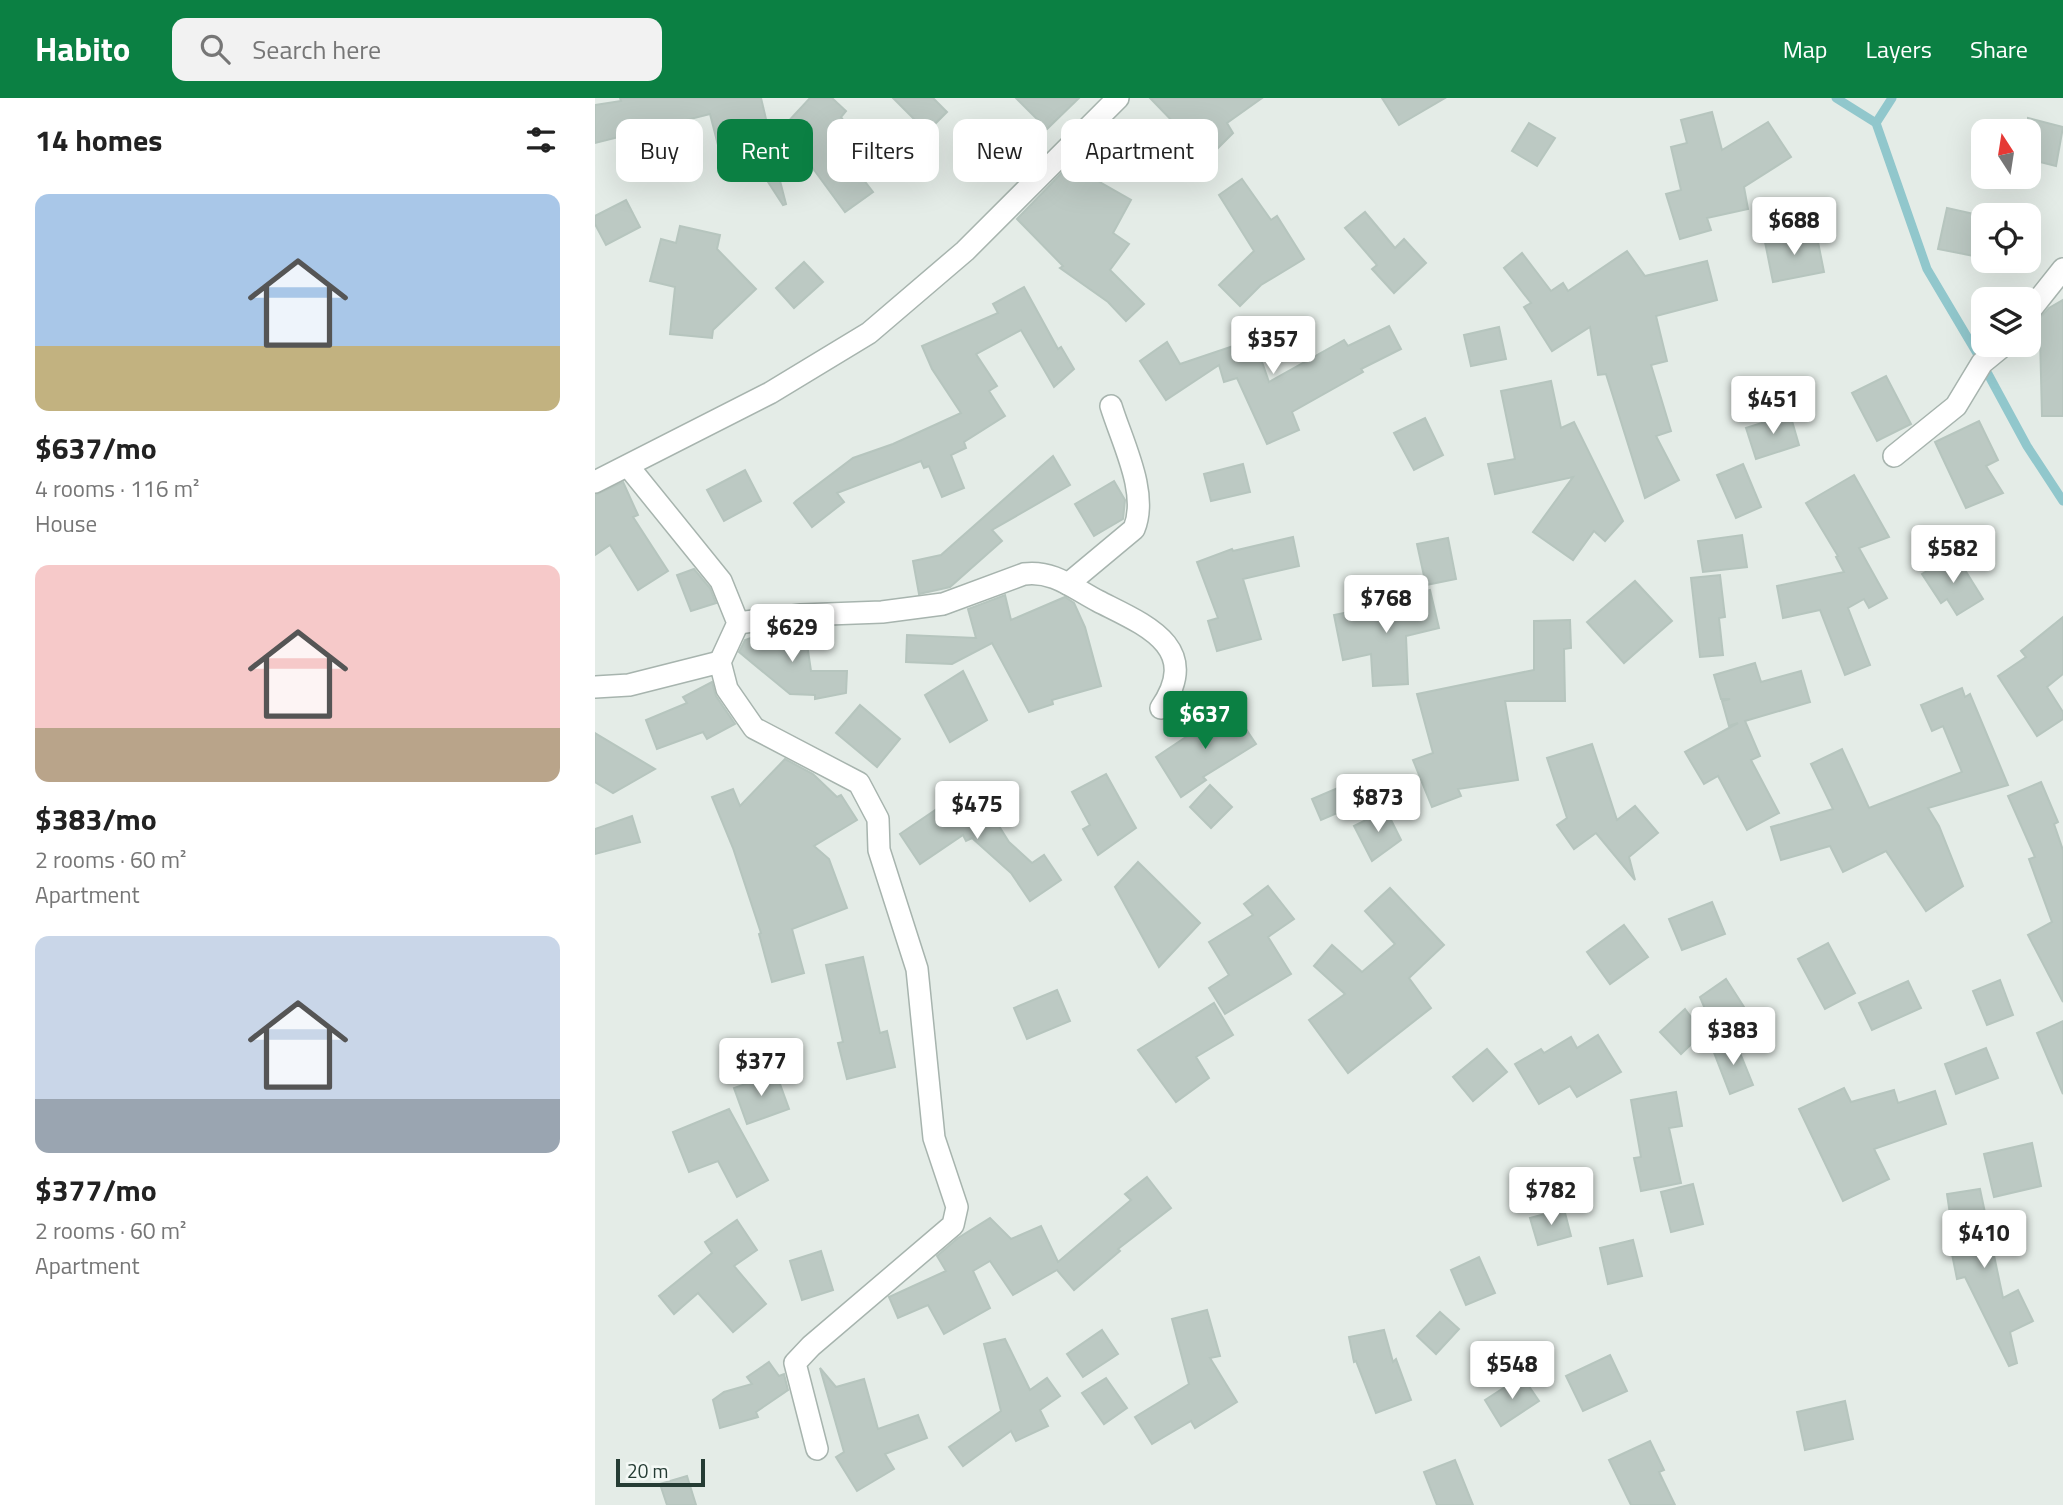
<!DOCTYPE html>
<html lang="en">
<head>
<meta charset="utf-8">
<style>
	:root { --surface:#fff; --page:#f2f2f2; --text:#222; --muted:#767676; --accent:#0b8043 }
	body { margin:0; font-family:"Titillium Web",sans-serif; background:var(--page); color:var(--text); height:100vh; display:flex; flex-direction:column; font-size:26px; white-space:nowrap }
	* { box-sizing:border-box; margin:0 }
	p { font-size:23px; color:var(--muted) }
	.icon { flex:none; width:38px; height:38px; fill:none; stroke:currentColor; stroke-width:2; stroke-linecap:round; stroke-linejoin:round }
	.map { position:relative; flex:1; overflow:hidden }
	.drawer { display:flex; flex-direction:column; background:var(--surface); width:595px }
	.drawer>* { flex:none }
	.banner { position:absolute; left:21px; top:21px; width:665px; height:63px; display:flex; gap:14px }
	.needle { width:46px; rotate:348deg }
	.buttons { position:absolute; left:1376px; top:21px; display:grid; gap:14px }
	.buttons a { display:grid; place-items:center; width:70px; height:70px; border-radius:14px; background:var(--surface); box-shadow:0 7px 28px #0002; font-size:35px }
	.scale { position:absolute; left:21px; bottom:18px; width:89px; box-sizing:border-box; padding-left:7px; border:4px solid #253c34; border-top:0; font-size:19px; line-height:24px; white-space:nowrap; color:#253c34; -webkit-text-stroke:5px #f4f9f6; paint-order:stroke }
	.price { position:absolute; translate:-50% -60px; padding:0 16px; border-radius:7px; background:#fff; color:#222; font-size:23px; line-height:46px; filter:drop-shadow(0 2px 4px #0008) }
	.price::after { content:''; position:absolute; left:50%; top:42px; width:21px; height:16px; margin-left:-10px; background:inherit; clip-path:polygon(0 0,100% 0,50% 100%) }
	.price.current { background:var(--accent); color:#fff }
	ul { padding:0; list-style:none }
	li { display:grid; align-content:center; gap:14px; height:371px; padding:0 35px }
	li span { display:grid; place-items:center; height:217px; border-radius:14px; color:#555 }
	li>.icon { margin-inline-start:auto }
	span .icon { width:126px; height:126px; fill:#fffc; stroke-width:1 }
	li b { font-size:30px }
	h2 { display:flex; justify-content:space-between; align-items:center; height:84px; padding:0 35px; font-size:30px }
	.tag { padding:0 24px; border-radius:14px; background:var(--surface); box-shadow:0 7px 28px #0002; font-size:24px; line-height:63px }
	.tag.current { background:var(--accent); color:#fff }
	header { display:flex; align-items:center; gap:42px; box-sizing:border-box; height:98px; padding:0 35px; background:var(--accent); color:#fff }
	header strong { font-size:33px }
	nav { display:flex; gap:38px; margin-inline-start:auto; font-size:24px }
	.search { width:490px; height:63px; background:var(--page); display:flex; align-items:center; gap:18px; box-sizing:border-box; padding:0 24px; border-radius:14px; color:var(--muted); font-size:26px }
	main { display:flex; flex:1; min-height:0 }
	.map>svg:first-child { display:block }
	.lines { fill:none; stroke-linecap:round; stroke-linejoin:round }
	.stream { stroke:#91c7cc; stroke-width:9 }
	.building { fill:#bcc9c3; stroke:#b6c5be; stroke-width:2 }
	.minor-casing { stroke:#a7b4ae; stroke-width:24 }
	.minor { stroke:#fff; stroke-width:21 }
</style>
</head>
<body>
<header>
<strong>Habito</strong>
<div class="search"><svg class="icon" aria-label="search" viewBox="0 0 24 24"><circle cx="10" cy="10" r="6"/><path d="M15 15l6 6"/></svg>Search here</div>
<nav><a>Map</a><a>Layers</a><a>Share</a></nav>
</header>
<main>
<section class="drawer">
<h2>14 homes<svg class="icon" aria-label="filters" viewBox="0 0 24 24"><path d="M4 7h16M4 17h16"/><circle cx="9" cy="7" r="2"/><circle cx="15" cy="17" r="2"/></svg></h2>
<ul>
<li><span style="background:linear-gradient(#a9c7e8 70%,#c2b280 0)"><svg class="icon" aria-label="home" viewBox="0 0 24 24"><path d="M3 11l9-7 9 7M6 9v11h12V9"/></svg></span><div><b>$637/mo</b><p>4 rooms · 116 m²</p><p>House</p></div></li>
<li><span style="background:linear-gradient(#f6c9c9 75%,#b9a48a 0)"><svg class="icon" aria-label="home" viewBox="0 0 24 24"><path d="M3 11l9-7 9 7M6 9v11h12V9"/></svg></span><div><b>$383/mo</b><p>2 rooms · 60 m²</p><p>Apartment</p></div></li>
<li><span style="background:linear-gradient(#c9d6e8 75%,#9aa5b1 0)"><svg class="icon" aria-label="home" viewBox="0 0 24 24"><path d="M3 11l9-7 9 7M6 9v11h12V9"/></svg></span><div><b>$377/mo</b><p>2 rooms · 60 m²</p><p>Apartment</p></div></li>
</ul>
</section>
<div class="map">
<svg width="1468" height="1407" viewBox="0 0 1468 1407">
	<rect width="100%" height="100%" fill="#e4ece7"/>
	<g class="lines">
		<!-- stream -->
		<g class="stream">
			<polyline points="1241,0 1281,25 1332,171 1383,257"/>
			<polyline points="1281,25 1297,0"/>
			<polyline points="1393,276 1432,348 1468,403"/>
		</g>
	</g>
	<!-- building -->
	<g class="building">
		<polygon points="25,0 166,0 176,42 215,0 237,0 251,13 246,19 267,47 251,59 278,94 250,114 211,61 184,79 191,106 188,107 145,41 123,47 115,16 0,45 0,7 26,3"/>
		<polygon points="298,0 338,0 352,14 332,34"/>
		<polygon points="421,0 484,0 452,31"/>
		<polygon points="555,0 667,0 632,25 638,35 613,60"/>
		<polygon points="787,0 850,0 804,27"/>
		<polygon points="1117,14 1127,52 1173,24 1196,59 1149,89 1153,111 1112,120 1116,132 1085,141 1071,96 1086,92 1076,49 1092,45 1086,22"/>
		<polygon points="1433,20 1468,29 1461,68 1433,61"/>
		<polygon points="934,25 960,40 942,68 917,53"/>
		<polygon points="488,53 511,74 503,83 536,102 518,135 534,146 515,172 549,206 531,223 513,204 465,170 468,168 422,121"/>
		<polygon points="647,81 676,122 682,118 709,161 666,187 645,208 624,187 659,153 624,97"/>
		<polygon points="31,102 45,129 11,147 0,126 0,118"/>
		<polygon points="1352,110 1388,118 1379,158 1343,151"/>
		<polygon points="770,114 800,150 809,141 831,165 799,195 777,171 782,167 750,130"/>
		<polygon points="85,128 125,137 122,151 161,191 118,232 117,240 75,236 80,189 55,183 66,141 81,145"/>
		<polygon points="1221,134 1229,174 1178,184 1170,144"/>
		<polygon points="1032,153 1050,178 1112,163 1122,202 1061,218 1072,263 1056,267 1076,333 1061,338 1084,382 1050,400 1011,276 1003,277 995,229 957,253 929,209 936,205 909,170 927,155 956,193 968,185 973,193"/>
		<polygon points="209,164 228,184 199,210 181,190"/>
		<polygon points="429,189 463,251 466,249 479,271 459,289 426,232 381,256 402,288 394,293 410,318 369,344 371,350 356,357 369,390 347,399 334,368 329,370 326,363 242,395 249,404 217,429 199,405 201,403 258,360 298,346 366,315 337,271 327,248 403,215 398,206"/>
		<polygon points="1468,202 1468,318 1447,318 1445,238 1438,227 1454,210"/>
		<polygon points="794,228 806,251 766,271 768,274 697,314 704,332 672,346 642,280 629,284 624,267 571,302 545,263 572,244 585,266 659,241 674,284 749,242 753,248"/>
		<polygon points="904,229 911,261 876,268 869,237"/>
		<polygon points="1291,278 1316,326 1282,343 1257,295"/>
		<polygon points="956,283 966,330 979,324 1028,423 1010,443 999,433 978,462 938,434 978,379 900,396 893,366 920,361 906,293"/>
		<polygon points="1195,316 1204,347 1161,361 1151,330"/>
		<polygon points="830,320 848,357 819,372 799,335"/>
		<polygon points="1384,323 1403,362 1391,368 1408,395 1371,410 1340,344"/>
		<polygon points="458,358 475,387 397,432 407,443 355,489 324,496 318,463 346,457"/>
		<polygon points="648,366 655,394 616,403 609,376"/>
		<polygon points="1148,366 1166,409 1141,420 1122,377"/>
		<polygon points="150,372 166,403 129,423 112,392"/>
		<polygon points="1259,377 1294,439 1264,450 1292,500 1274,510 1269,501 1253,510 1275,567 1250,577 1225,512 1188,520 1182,488 1249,474 1241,459 1243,458 1211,405"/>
		<polygon points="519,383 530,402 528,421 499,438 480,406"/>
		<polygon points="28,384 43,417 38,419 73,473 43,492 15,447 0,457 0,397"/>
		<polygon points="1147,437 1152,469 1108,474 1103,443"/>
		<polygon points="698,439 704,468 648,481 666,541 622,553 613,523 623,520 602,464 637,451 638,453"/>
		<polygon points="853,440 861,481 831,487 822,446"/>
		<polygon points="1360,456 1388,501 1362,517 1352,501 1346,505 1327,476"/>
		<polygon points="99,471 115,490 121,505 96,513 82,477"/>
		<polygon points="1125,477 1130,519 1124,520 1128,557 1105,559 1096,480"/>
		<polygon points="1040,483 1077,523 1029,565 992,524"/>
		<polygon points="835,492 844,530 811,538 813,586 778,588 776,556 748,562 739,517 813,502 812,498"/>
		<polygon points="410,497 416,522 470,499 479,505 490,529 506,588 457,602 458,606 434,614 397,545 357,566 311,564 312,537 381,540 373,511"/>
		<polygon points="1468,519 1468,576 1452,589 1468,614 1468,621 1442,638 1403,578 1431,559 1426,553"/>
		<polygon points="975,522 976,550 969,551 970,603 910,603 923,682 863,691 866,698 837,709 818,662 838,655 822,596 939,572 939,523"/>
		<polygon points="195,532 210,532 216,573 252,573 251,595 220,601 220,597 195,596 144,554 150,542 173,534"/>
		<polygon points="1160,565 1166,584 1206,573 1215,604 1150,623 1165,658 1156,662 1184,715 1152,732 1123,678 1109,686 1090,654 1143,625 1134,628 1127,603 1135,601 1126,601 1119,577"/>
		<polygon points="368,573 392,622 355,644 330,597"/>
		<polygon points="117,584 121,598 140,626 112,641 108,634 62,651 51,622 92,605 88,599"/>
		<polygon points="1367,590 1370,599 1375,596 1413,687 1333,710 1344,728 1368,788 1331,813 1291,753 1248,774 1235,748 1186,762 1176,729 1238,711 1216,666 1247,651 1274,710 1367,674 1348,628 1337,633 1326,607"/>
		<polygon points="265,607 305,641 282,669 241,635"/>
		<polygon points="636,609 661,646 608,679 611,682 586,699 561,659"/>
		<polygon points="0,635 60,671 18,695 0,684"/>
		<polygon points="997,646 1022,722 1040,708 1063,735 1034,759 1040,782 1001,735 979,751 962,727 972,720 952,660"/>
		<polygon points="190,661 218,676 242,699 246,697 262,722 219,748 234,761 252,810 197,831 209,875 177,884 164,836 166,835 138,750 117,699 138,691 145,708"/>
		<polygon points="511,676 541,730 503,757 488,731 495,727 477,694"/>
		<polygon points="1446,684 1463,724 1459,726 1468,752 1468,904 1433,837 1457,824 1434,761 1440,759 1413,698"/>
		<polygon points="615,687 637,709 616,730 595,709"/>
		<polygon points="745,689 754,710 726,722 717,701"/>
		<polygon points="366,691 397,717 414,744 437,765 449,757 466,782 435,803 416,775 377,740 371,743 368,737 325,766 305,736 349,706 346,702"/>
		<polygon points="791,712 806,742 777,763 759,728"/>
		<polygon points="37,718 45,744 0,756 0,731"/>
		<polygon points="543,764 605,825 564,869 520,789"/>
		<polygon points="673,788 699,821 673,839 696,876 630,916 614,890 634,877 614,844 658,817 649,806"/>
		<polygon points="795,790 849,847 814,880 836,910 753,975 714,922 750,896 719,868 737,847 767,874 800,846 770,813"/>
		<polygon points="1117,804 1130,836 1087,852 1074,821"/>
		<polygon points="1029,827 1053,859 1015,886 992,854"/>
		<polygon points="1233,845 1260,895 1230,911 1203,861"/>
		<polygon points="268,859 285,935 292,933 300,969 252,981 243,945 248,944 231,867"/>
		<polygon points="1131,881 1149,909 1118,930 1105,899"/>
		<polygon points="1405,882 1418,917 1392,927 1378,893"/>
		<polygon points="1313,883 1326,910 1277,932 1264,905"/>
		<polygon points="462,892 475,923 432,941 419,910"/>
		<polygon points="619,905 638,937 601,959 614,980 581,1004 543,952"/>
		<polygon points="1090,911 1108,935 1086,956 1065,934"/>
		<polygon points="1468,923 1468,996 1442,935"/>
		<polygon points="1003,937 1026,974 982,999 975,988 944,1006 920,966 946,951 949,955 976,939 982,950"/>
		<polygon points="1139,940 1158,987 1135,996 1118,952"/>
		<polygon points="1391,950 1403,980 1361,996 1350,966"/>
		<polygon points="892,951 912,974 878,1003 858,979"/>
		<polygon points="181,975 194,1011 152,1026 139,990"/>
		<polygon points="1249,990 1256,1004 1299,992 1303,1005 1340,993 1351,1026 1279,1051 1294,1081 1248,1103 1204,1011"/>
		<polygon points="1081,994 1087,1028 1074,1030 1086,1085 1046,1093 1039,1060 1046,1059 1036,1002"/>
		<polygon points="134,1011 173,1082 142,1099 123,1063 94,1074 78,1034"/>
		<polygon points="1437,1045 1446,1088 1399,1099 1389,1056"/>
		<polygon points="552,1079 576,1110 523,1151 525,1153 479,1192 462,1172 418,1197 395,1163 378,1173 395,1210 349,1236 333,1207 303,1220 294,1199 351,1173 342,1158 363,1140 395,1120 416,1141 446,1128 463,1164 536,1102 530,1096"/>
		<polygon points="1098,1086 1108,1126 1076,1134 1066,1094"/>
		<polygon points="1385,1091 1408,1200 1423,1192 1438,1223 1415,1234 1422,1265 1414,1268 1370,1179 1362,1181 1356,1151 1360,1150 1352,1096"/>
		<polygon points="969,1111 976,1138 943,1147 935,1120"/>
		<polygon points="142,1122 162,1152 139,1168 171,1206 138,1234 103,1195 79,1216 64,1198 117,1155 110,1144"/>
		<polygon points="1038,1142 1047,1178 1013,1186 1005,1150"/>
		<polygon points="226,1153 238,1192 207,1202 195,1163"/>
		<polygon points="884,1159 900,1195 871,1207 856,1172"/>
		<polygon points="612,1212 625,1258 615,1260 642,1304 600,1330 596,1323 557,1346 540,1319 594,1286 577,1221"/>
		<polygon points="845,1214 864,1231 841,1256 822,1238"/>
		<polygon points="507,1232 523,1256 488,1279 472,1256"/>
		<polygon points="789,1232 798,1264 801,1261 816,1302 781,1315 761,1263 759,1264 754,1239"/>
		<polygon points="410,1241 435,1292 452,1280 465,1298 445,1312 453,1328 421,1343 416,1333 368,1368 354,1349 406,1313 389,1246"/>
		<polygon points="1015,1257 1032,1293 988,1313 971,1278"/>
		<polygon points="174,1264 184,1278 189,1276 193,1292 161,1314 163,1319 125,1330 118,1302 129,1294 157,1286 152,1279"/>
		<polygon points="225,1270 241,1289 269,1281 283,1331 323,1317 332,1340 290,1356 299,1371 262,1393 241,1359 249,1354"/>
		<polygon points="927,1278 944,1303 906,1328 890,1302"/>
		<polygon points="511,1280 532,1310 509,1326 487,1295"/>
		<polygon points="1250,1303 1258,1341 1210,1352 1202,1314"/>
		<polygon points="1055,1343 1069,1372 1064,1374 1080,1407 1036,1407 1014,1362"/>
		<polygon points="860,1362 878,1407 842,1407 829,1374"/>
		<polygon points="92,1378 101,1407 72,1407 65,1386"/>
	</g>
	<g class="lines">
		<defs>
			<g id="minor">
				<polyline points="1433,215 1468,171"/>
				<polyline points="1299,358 1361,308 1387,265 1409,247"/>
				<polyline points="33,368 126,483 143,525 125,564 132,591 159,630 264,685 283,721 284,752 322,871 339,1040 362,1109 358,1127 216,1248 200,1265 222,1351"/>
				<polyline points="0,384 175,295 274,235 370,153 523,0"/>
				<path d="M 473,486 L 539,431 C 554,395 527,344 516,308"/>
				<path d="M 143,525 L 206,517 L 287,514 L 348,506 L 429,476 C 458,472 478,490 503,503 C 548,526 608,548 566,610"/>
				<polyline points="0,589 34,587 125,564"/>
			</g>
		</defs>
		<!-- minor casing -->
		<use href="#minor" class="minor-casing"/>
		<!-- minor -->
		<use href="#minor" class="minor"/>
	</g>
</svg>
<div class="buttons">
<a><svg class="needle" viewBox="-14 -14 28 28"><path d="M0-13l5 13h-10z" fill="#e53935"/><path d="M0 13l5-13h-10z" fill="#767676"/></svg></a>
<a><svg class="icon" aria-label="locate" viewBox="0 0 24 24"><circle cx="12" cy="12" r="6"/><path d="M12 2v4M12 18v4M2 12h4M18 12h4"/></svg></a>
<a><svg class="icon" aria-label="layers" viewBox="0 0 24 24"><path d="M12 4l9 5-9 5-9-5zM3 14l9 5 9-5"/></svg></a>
</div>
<div class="scale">20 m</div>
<b class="price" style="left:1199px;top:159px">$688</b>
<b class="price" style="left:678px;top:278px">$357</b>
<b class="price" style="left:1178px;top:338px">$451</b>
<b class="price" style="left:1358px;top:487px">$582</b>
<b class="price" style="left:791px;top:537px">$768</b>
<b class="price" style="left:197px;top:566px">$629</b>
<b class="price current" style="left:610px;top:653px">$637</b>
<b class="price" style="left:783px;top:736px">$873</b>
<b class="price" style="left:382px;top:743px">$475</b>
<b class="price" style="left:1138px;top:969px">$383</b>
<b class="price" style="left:166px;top:1000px">$377</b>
<b class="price" style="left:956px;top:1129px">$782</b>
<b class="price" style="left:1389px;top:1172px">$410</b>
<b class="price" style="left:917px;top:1303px">$548</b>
<div class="banner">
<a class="tag">Buy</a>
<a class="tag current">Rent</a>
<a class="tag">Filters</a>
<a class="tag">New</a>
<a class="tag">Apartment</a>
</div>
</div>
</main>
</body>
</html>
